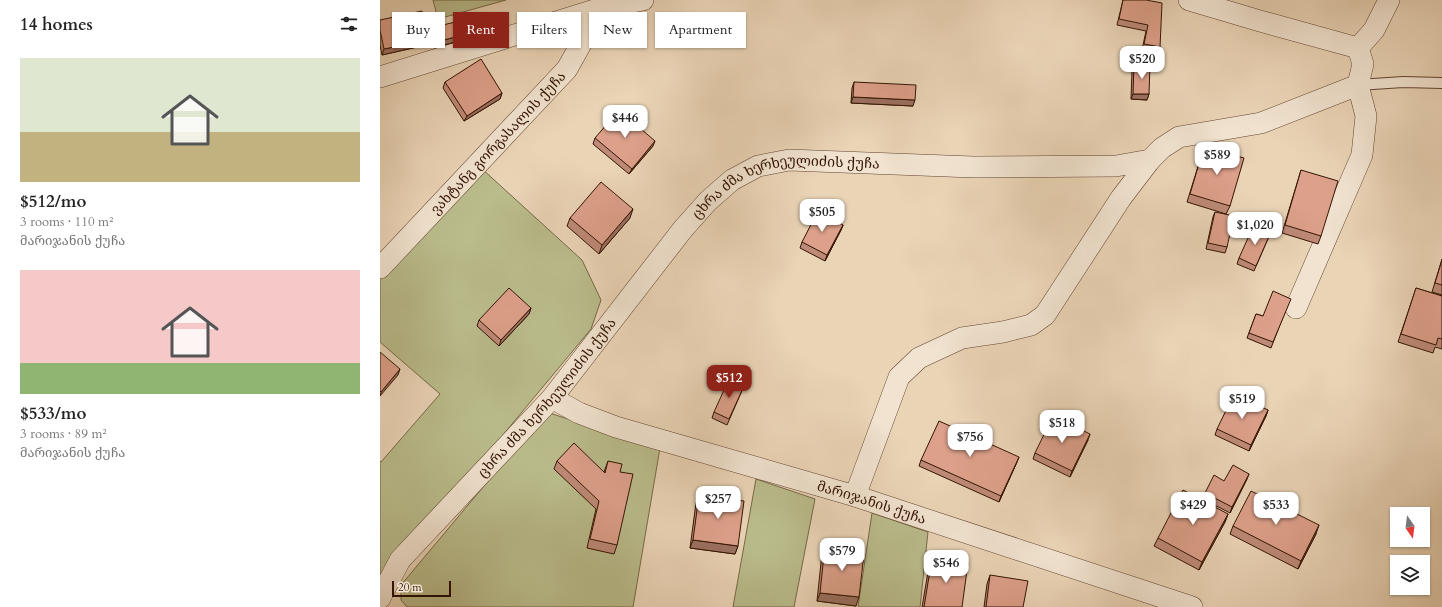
<!DOCTYPE html>
<html lang="en">
<head>
<meta charset="utf-8">
<style>
	:root { --surface:#fff; --page:#f6f6f6; --text:#222; --muted:#767676; --accent:#8f2418 }
	body { margin:0; font-family:Cardo,"Noto Serif Georgian",serif; background:var(--page); color:var(--text); height:100vh; display:flex; flex-direction:column; font-size:15px; white-space:nowrap }
	* { box-sizing:border-box; margin:0 }
	p { font-size:13px; color:var(--muted) }
	.icon { flex:none; width:22px; height:22px; fill:none; stroke:currentColor; stroke-width:2; stroke-linecap:round; stroke-linejoin:round }
	.map { position:relative; flex:1; overflow:hidden }
	.details { display:flex; flex-direction:column; background:var(--surface); width:380px }
	.details>* { flex:none }
	.top-card { position:absolute; left:12px; top:12px; width:380px; height:36px; display:flex; gap:8px }
	.needle { width:26px; rotate:166deg }
	.controls { position:absolute; left:1010px; top:507px; display:grid; gap:8px }
	.controls a { display:grid; place-items:center; width:40px; height:40px; border-radius:0px; background:var(--surface); box-shadow:0 1px 3px #0004; font-size:20px }
	.scale { position:absolute; left:12px; bottom:10px; width:59px; box-sizing:border-box; padding-left:4px; border:2px solid #341402; border-top:0; font-size:11px; line-height:14px; white-space:nowrap; color:#341402; -webkit-text-stroke:3px #f1e3d0; paint-order:stroke }
	.price { position:absolute; translate:-50% -34px; padding:0 9px; border-radius:8px; background:#fff; color:#222; font-size:13px; line-height:26px; filter:drop-shadow(0 1px 2px #0008) }
	.price::after { content:''; position:absolute; left:50%; top:24px; width:12px; height:9px; margin-left:-6px; background:inherit; clip-path:polygon(0 0,100% 0,50% 100%) }
	.price.current { background:var(--accent); color:#fff }
	ul { padding:0; list-style:none }
	li { display:grid; align-content:center; gap:8px; height:212px; padding:0 20px }
	li span { display:grid; place-items:center; height:124px; border-radius:0px; color:#555 }
	li>.icon { margin-inline-start:auto }
	span .icon { width:72px; height:72px; fill:#fffc; stroke-width:1 }
	li b { font-size:17px }
	h2 { display:flex; justify-content:space-between; align-items:center; height:48px; padding:0 20px; font-size:17px }
	.tag { padding:0 14px; border-radius:0px; background:var(--surface); box-shadow:0 1px 3px #0004; font-size:14px; line-height:36px }
	.tag.current { background:var(--accent); color:#fff }
	main { display:flex; flex:1; min-height:0 }
	.map>svg:first-child { display:block }
	.green { fill:#babc8c; stroke:#776847 }
	.lines { fill:none; stroke-linecap:round; stroke-linejoin:round }
	.service-casing { stroke:#62442f; stroke-width:12 }
	.minor-casing { stroke:#62442f; stroke-width:22 }
	.service { stroke:#f1e3d0; stroke-width:10 }
	.minor { stroke:#f1e3d0; stroke-width:21 }
	.wall { fill:#be8a77; stroke:#341402 }
	.shaded-wall { fill:#9b7061; stroke:#341402 }
	.building { fill:#dda08a; stroke:#341402 }
	.labels { text-anchor:middle; stroke-width:3; stroke-linejoin:round; paint-order:stroke }
	.street-label { font-size:14px; fill:#341402; stroke:#f1e3d0 }
</style>
</head>
<body>
<main>
<section class="details">
<h2>14 homes<svg class="icon" aria-label="filters" viewBox="0 0 24 24"><path d="M4 7h16M4 17h16"/><circle cx="9" cy="7" r="2"/><circle cx="15" cy="17" r="2"/></svg></h2>
<ul>
<li><span style="background:linear-gradient(#dfe7d0 60%,#c2b280 0)"><svg class="icon" aria-label="home" viewBox="0 0 24 24"><path d="M3 11l9-7 9 7M6 9v11h12V9"/></svg></span><div><b>$512/mo</b><p>3 rooms · 110 m²</p><p>მარიჯანის ქუჩა</p></div></li>
<li><span style="background:linear-gradient(#f6c9c9 75%,#8fb573 0)"><svg class="icon" aria-label="home" viewBox="0 0 24 24"><path d="M3 11l9-7 9 7M6 9v11h12V9"/></svg></span><div><b>$533/mo</b><p>3 rooms · 89 m²</p><p>მარიჯანის ქუჩა</p></div></li>
</ul>
</section>
<div class="map">
<svg width="1062" height="607" viewBox="0 0 1062 607">
	<rect width="100%" height="100%" fill="#ead4b6"/>
	<filter id="stains"><feTurbulence type="fractalNoise" baseFrequency=".005" numOctaves="4"/><feColorMatrix values="0 0 0 0 .2 0 0 0 0 .09 0 0 0 0 .02 0 0 0 .5 -.17"/></filter>
	<radialGradient id="worn" r=".72"><stop offset=".6" stop-color="#630" stop-opacity="0"/><stop offset="1" stop-color="#630" stop-opacity=".3"/></radialGradient>
	<!-- green -->
	<g class="green">
		<polygon points="53,0 126,0 58,19"/>
		<polygon points="101,168 202,260 221,300 211,329 14,566 4,587 6,607 0,607 0,461 1,462 60,394 0,342 0,278"/>
		<polygon points="166,412 280,448 253,607 27,607 21,600 21,585"/>
		<polygon points="376,479 435,499 414,607 353,607"/>
		<polygon points="492,513 548,532 540,607 478,607"/>
	</g>
	<g class="lines">
		<defs>
			<polyline id="service" points="978,85 1023,82 1062,83"/>
			<g id="minor">
				<polyline points="809,0 880,21 978,48 994,30 1009,0"/>
				<polyline points="0,77 221,8 263,0"/>
				<path id="s1" d="M 0,268 L 187,69 L 221,8"/>
				<polyline points="916,308 982,155 986,116 978,85 983,64 978,48"/>
				<path id="s2" d="M 172,398 L 199,413 L 236,427 L 475,496 L 812,607"/>
				<polyline points="475,496 519,377 539,358 582,338 623,332 651,325 665,315 741,198 770,160"/>
				<path id="s3" d="M 0,598 L 20,560 L 172,398 L 303,229 L 328,201 L 352,180 L 378,166 L 409,160 L 593,167 L 736,166 L 770,160 L 782,148 L 799,137 L 881,123 L 978,85"/>
			</g>
		</defs>
		<!-- service casing -->
		<use href="#service" class="service-casing"/>
		<!-- minor casing -->
		<use href="#minor" class="minor-casing"/>
		<!-- service -->
		<use href="#service" class="service"/>
		<!-- minor -->
		<use href="#minor" class="minor"/>
	</g>
	<!-- wall -->
	<g class="wall">
		<polygon points="743,0 766,0 780,47 778,53 762,50 766,31 737,25"/>
		<polygon points="0,20 49,40 46,45 2,55 0,45"/>
		<polygon points="50,22 63,25 91,33 89,38 54,48 48,28"/>
		<polygon points="754,65 769,94 767,100 751,99 752,71"/>
		<polygon points="65,82 122,93 120,99 84,121 63,88"/>
		<polygon points="474,82 533,106 471,103 472,88"/>
		<polygon points="215,138 273,146 249,174 213,144"/>
		<polygon points="824,147 850,206 846,214 807,202"/>
		<polygon points="921,170 941,236 938,244 902,233"/>
		<polygon points="835,212 847,247 845,253 826,249 833,217"/>
		<polygon points="190,218 250,218 219,254 187,226"/>
		<polygon points="463,225 461,230 445,261 420,248 422,242"/>
		<polygon points="890,234 874,271 857,264 859,258"/>
		<polygon points="1062,259 1062,295 1052,292"/>
		<polygon points="1036,288 1062,296 1062,349 1055,347 1053,353 1018,342"/>
		<polygon points="908,304 891,348 867,338 876,314 883,316"/>
		<polygon points="151,308 149,314 119,346 97,326 99,320"/>
		<polygon points="364,386 347,425 332,418 334,412"/>
		<polygon points="888,410 886,416 869,451 835,435 837,429"/>
		<polygon points="708,440 690,477 653,459 655,453"/>
		<polygon points="541,460 637,462 619,502 539,466"/>
		<polygon points="177,461 224,472 228,461 240,472 237,545 234,554 207,548 216,509 174,469"/>
		<polygon points="867,479 850,513 823,499 825,493 844,481"/>
		<polygon points="319,495 358,546 355,554 310,548 316,503"/>
		<polygon points="848,514 845,522 819,570 774,546 778,538"/>
		<polygon points="853,526 936,534 918,569 850,534"/>
		<polygon points="445,545 471,553 476,606 437,601 442,553"/>
		<polygon points="552,558 582,607 542,607 549,566"/>
		<polygon points="610,575 643,607 604,607 607,584"/>
	</g>
	<!-- shaded-wall -->
	<g class="shaded-wall">
		<polygon points="91,33 89,38 54,48 56,42"/>
		<polygon points="49,40 46,45 2,55 4,49"/>
		<polygon points="122,93 120,99 84,121 87,116"/>
		<polygon points="753,94 769,94 767,100 751,99"/>
		<polygon points="473,97 535,100 533,106 471,103"/>
		<polygon points="275,141 273,146 249,174 252,169"/>
		<polygon points="253,209 250,218 219,254 222,245"/>
		<polygon points="463,225 461,230 445,261 447,255"/>
		<polygon points="151,308 149,314 119,346 121,340"/>
		<polygon points="20,369 18,375 0,396 1,392"/>
		<polygon points="888,410 886,416 869,451 871,445"/>
		<polygon points="710,434 708,440 690,477 692,471"/>
		<polygon points="639,457 637,462 619,502 621,496"/>
		<polygon points="869,474 867,479 850,513 852,507"/>
		<polygon points="848,514 845,522 819,570 822,562"/>
		<polygon points="939,525 936,534 918,569 921,561"/>
		<polygon points="313,540 358,546 355,554 310,548"/>
		<polygon points="440,593 479,597 476,606 437,601"/>
	</g>
	<!-- building -->
	<g class="building">
		<polygon points="743,0 766,0 782,3 780,47 764,44 768,25 739,19"/>
		<polygon points="42,11 49,40 4,49 0,30 0,20"/>
		<polygon points="61,19 63,25 87,19 91,33 56,42 50,22"/>
		<polygon points="101,59 122,93 87,116 65,82"/>
		<polygon points="754,65 770,65 769,94 753,94"/>
		<polygon points="474,82 536,85 535,100 473,97"/>
		<polygon points="239,110 275,141 252,169 215,138"/>
		<polygon points="824,147 864,158 850,206 810,194"/>
		<polygon points="921,170 958,181 941,236 905,225"/>
		<polygon points="221,182 253,209 222,245 190,218"/>
		<polygon points="438,211 463,225 447,255 422,242"/>
		<polygon points="835,212 854,216 847,247 828,243"/>
		<polygon points="873,227 890,234 876,266 859,258"/>
		<polygon points="1062,260 1062,285 1055,283"/>
		<polygon points="129,288 151,308 121,340 99,320"/>
		<polygon points="1036,288 1062,296 1062,339 1058,338 1056,345 1021,334"/>
		<polygon points="893,291 911,299 893,342 869,333 876,314 883,316"/>
		<polygon points="0,352 20,369 1,392 0,391"/>
		<polygon points="349,379 364,386 349,419 334,412"/>
		<polygon points="854,394 888,410 871,445 837,429"/>
		<polygon points="673,416 710,434 692,471 655,453"/>
		<polygon points="559,421 639,457 621,496 541,460"/>
		<polygon points="194,443 225,473 228,461 242,464 240,472 253,474 237,545 210,539 219,501 177,461"/>
		<polygon points="853,465 869,474 852,507 825,493 834,475 844,481"/>
		<polygon points="803,490 848,514 822,562 778,538"/>
		<polygon points="871,491 939,525 921,561 853,526"/>
		<polygon points="319,495 364,501 358,546 313,540"/>
		<polygon points="445,545 472,548 471,553 484,554 479,597 440,593"/>
		<polygon points="552,558 588,563 582,607 544,607"/>
		<polygon points="610,575 648,581 643,607 606,607"/>
	</g>
	<g class="labels">
		<!-- street labels -->
		<g class="street-label">
			<text dy="5" stroke="none"><textPath href="#s1" startOffset="172">ვახტანგ გორგასალის ქუჩა</textPath></text>
			<text dy="5" stroke="none"><textPath href="#s3" startOffset="598">ცხრა ძმა ხერხეულიძის ქუჩა</textPath></text>
			<text dy="5" stroke="none"><textPath href="#s3" startOffset="262">ცხრა ძმა ხერხეულიძის ქუჩა</textPath></text>
			<text dy="5" stroke="none"><textPath href="#s2" startOffset="337">მარიჯანის ქუჩა</textPath></text>
		</g>
	</g>
	<rect width="100%" height="100%" filter="url(#stains)"/>
	<rect width="100%" height="100%" fill="url(#worn)"/>
</svg>
<div class="controls">
<a><svg class="needle" viewBox="-14 -14 28 28"><path d="M0-13l5 13h-10z" fill="#e53935"/><path d="M0 13l5-13h-10z" fill="#767676"/></svg></a>
<a><svg class="icon" aria-label="layers" viewBox="0 0 24 24"><path d="M12 4l9 5-9 5-9-5zM3 14l9 5 9-5"/></svg></a>
</div>
<div class="scale">20 m</div>
<b class="price" style="left:762px;top:80px">$520</b>
<b class="price" style="left:245px;top:139px">$446</b>
<b class="price" style="left:837px;top:176px">$589</b>
<b class="price" style="left:442px;top:233px">$505</b>
<b class="price" style="left:875px;top:246px">$1,020</b>
<b class="price current" style="left:349px;top:399px">$512</b>
<b class="price" style="left:862px;top:420px">$519</b>
<b class="price" style="left:682px;top:444px">$518</b>
<b class="price" style="left:590px;top:458px">$756</b>
<b class="price" style="left:338px;top:520px">$257</b>
<b class="price" style="left:813px;top:526px">$429</b>
<b class="price" style="left:896px;top:526px">$533</b>
<b class="price" style="left:462px;top:572px">$579</b>
<b class="price" style="left:566px;top:584px">$546</b>
<div class="top-card">
<a class="tag">Buy</a>
<a class="tag current">Rent</a>
<a class="tag">Filters</a>
<a class="tag">New</a>
<a class="tag">Apartment</a>
</div>
</div>
</main>
</body>
</html>
